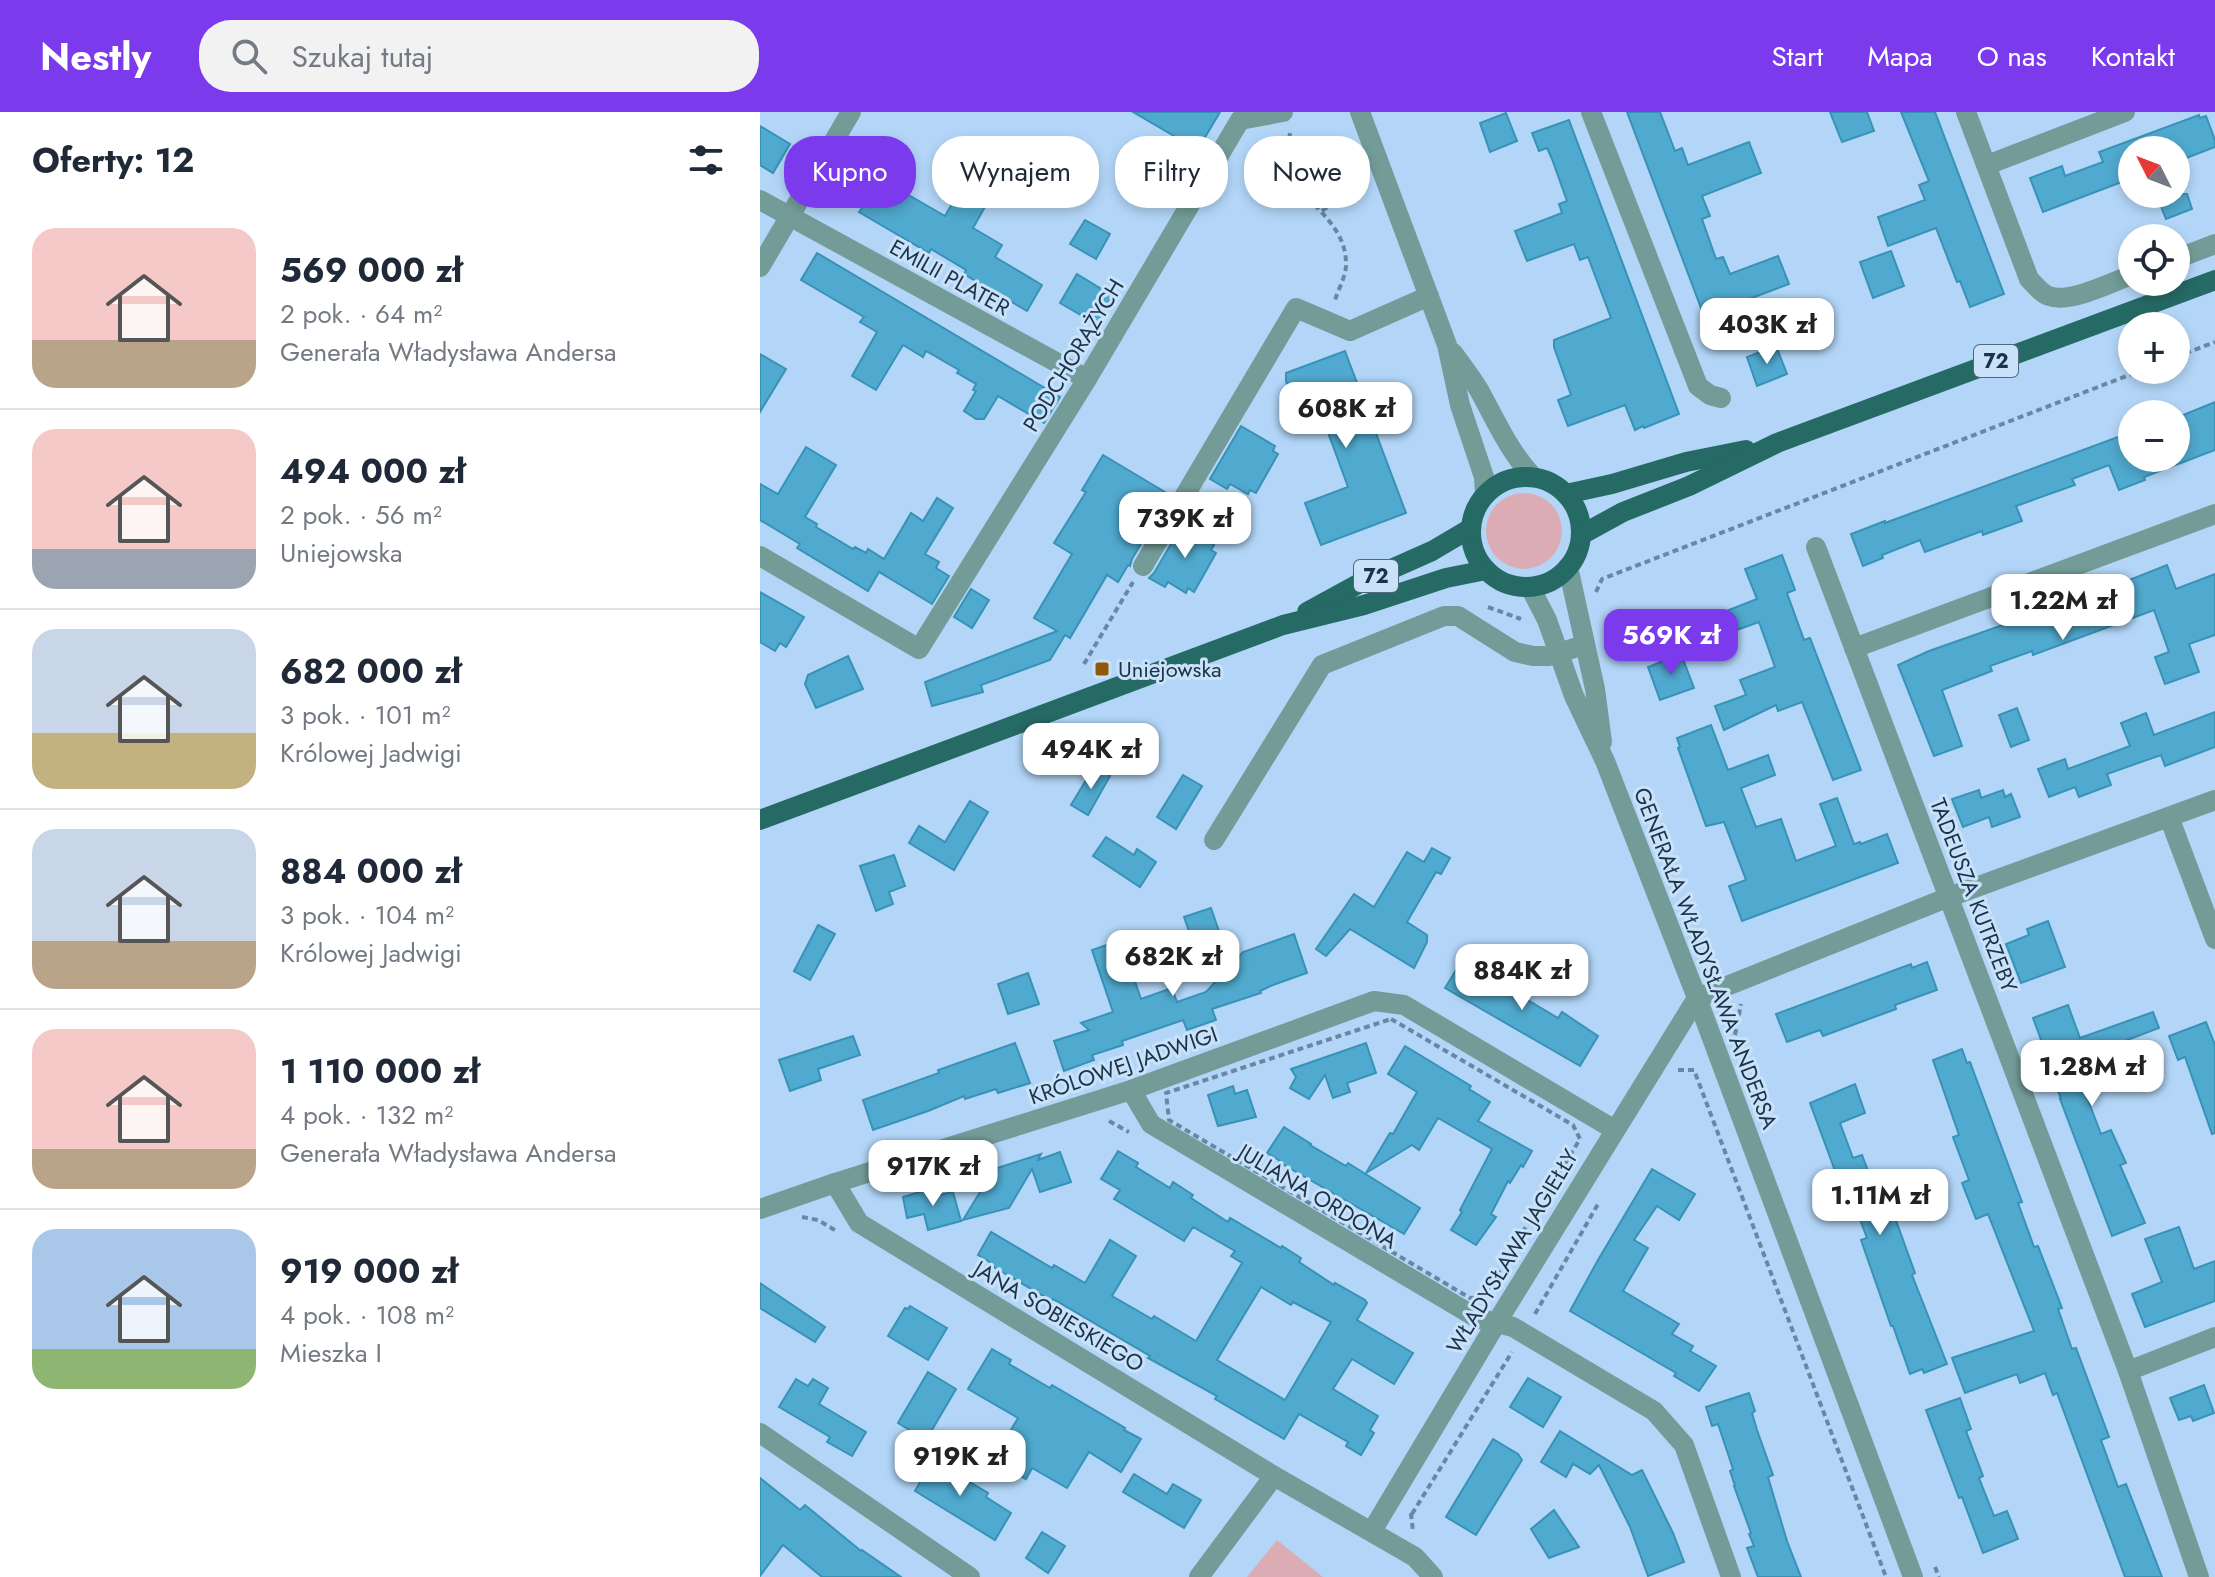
<!DOCTYPE html>
<html lang="pl">
<head>
<meta charset="utf-8">
<style>
	:root { --surface:#fff; --page:#f2f2f3; --text:#1f2937; --muted:#747a83; --line:#e0e1e3; --accent:#7c3aed }
	body { margin:0; font-family:Jost,sans-serif; background:var(--page); color:var(--text); height:100vh; display:flex; flex-direction:column; font-size:30px; white-space:nowrap }
	* { box-sizing:border-box; margin:0 }
	p { font-size:26px; color:var(--muted) }
	.icon { flex:none; width:44px; height:44px; fill:none; stroke:currentColor; stroke-width:2; stroke-linecap:round; stroke-linejoin:round }
	.map { position:relative; flex:1; overflow:hidden }
	.details { display:flex; flex-direction:column; background:var(--surface); width:760px }
	.details>* { flex:none }
	.top-card { position:absolute; left:24px; top:24px; width:760px; height:72px; display:flex; gap:16px }
	.needle { width:52px; rotate:312deg }
	.controls { position:absolute; left:1358px; top:24px; display:grid; gap:16px }
	.controls a { display:grid; place-items:center; width:72px; height:72px; border-radius:50%; background:var(--surface); box-shadow:0 4px 12px #0003; font-size:40px }
	.price { position:absolute; translate:-50% -68px; padding:0 18px; border-radius:16px; background:#fff; color:#222; font-size:26px; line-height:52px; filter:drop-shadow(0 2px 4px #0008) }
	.price::after { content:''; position:absolute; left:50%; top:48px; width:24px; height:18px; margin-left:-12px; background:inherit; clip-path:polygon(0 0,100% 0,50% 100%) }
	.price.selected { background:var(--accent); color:#fff }
	ul { padding:0; list-style:none }
	li { display:flex; align-items:center; gap:24px; height:200px; padding:0 32px }
	li+li { border-top:2px solid var(--line) }
	li span { display:grid; place-items:center; flex:none; width:224px; height:160px; border-radius:24px; color:#555 }
	li>.icon { margin-inline-start:auto }
	span .icon { width:96px; height:96px; fill:#fffc; stroke-width:1 }
	li b { font-size:34px }
	h2 { display:flex; justify-content:space-between; align-items:center; height:96px; padding:0 32px; font-size:34px }
	.chip { padding:0 28px; border-radius:32px; background:var(--surface); box-shadow:0 4px 12px #0003; font-size:28px; line-height:72px }
	.chip.selected { background:var(--accent); color:#fff }
	header { display:flex; align-items:center; gap:48px; box-sizing:border-box; height:112px; padding:0 40px; background:var(--accent); color:#fff }
	header strong { font-size:38px }
	nav { display:flex; gap:44px; margin-inline-start:auto; font-size:28px }
	.search { width:560px; height:72px; background:var(--page); display:flex; align-items:center; gap:20px; box-sizing:border-box; padding:0 28px; border-radius:32px; color:var(--muted); font-size:30px }
	main { display:flex; flex:1; min-height:0 }
	.map>svg:first-child { display:block }
	.green { fill:#dbacb3 }
	.building { fill:#50a9ce; stroke:#3792b6; stroke-width:2; fill-rule:evenodd }
	.lines { fill:none; stroke-linecap:round; stroke-linejoin:round }
	.path { stroke:#6987a3; stroke-width:4; stroke-dasharray:6 4; stroke-linecap:butt }
	.minor { stroke:#739c98; stroke-width:20 }
	.major { stroke:#266a65; stroke-width:20 }
	.poi-dot { fill:#8e590a; stroke:#cae2f9; stroke-width:3 }
	.labels { text-anchor:middle; stroke-width:6; stroke-linejoin:round; paint-order:stroke }
	.shield { fill:#cae2f9; stroke:#50687e; stroke-width:2 }
	.shield-label { font-size:20px; font-weight:bold; fill:#1b3349 }
	.street-label { font-size:22px; fill:#1b3349; stroke:#cae2f9 }
	.poi-label { font-size:22px; fill:#1b3349; stroke:#cae2f9; text-anchor:start }
</style>
</head>
<body>
<header>
<strong>Nestly</strong>
<div class="search"><svg class="icon" aria-label="search" viewBox="0 0 24 24"><circle cx="10" cy="10" r="6"/><path d="M15 15l6 6"/></svg>Szukaj tutaj</div>
<nav><a>Start</a><a>Mapa</a><a>O nas</a><a>Kontakt</a></nav>
</header>
<main>
<section class="details">
<h2>Oferty: 12<svg class="icon" aria-label="filters" viewBox="0 0 24 24"><path d="M4 7h16M4 17h16"/><circle cx="9" cy="7" r="2"/><circle cx="15" cy="17" r="2"/></svg></h2>
<ul>
<li><span style="background:linear-gradient(#f6c9c9 70%,#b9a48a 0)"><svg class="icon" aria-label="home" viewBox="0 0 24 24"><path d="M3 11l9-7 9 7M6 9v11h12V9"/></svg></span><div><b>569 000 zł</b><p>2 pok. · 64 m²</p><p>Generała Władysława Andersa</p></div></li>
<li><span style="background:linear-gradient(#f6c9c9 75%,#9aa5b1 0)"><svg class="icon" aria-label="home" viewBox="0 0 24 24"><path d="M3 11l9-7 9 7M6 9v11h12V9"/></svg></span><div><b>494 000 zł</b><p>2 pok. · 56 m²</p><p>Uniejowska</p></div></li>
<li><span style="background:linear-gradient(#c9d6e8 65%,#c2b280 0)"><svg class="icon" aria-label="home" viewBox="0 0 24 24"><path d="M3 11l9-7 9 7M6 9v11h12V9"/></svg></span><div><b>682 000 zł</b><p>3 pok. · 101 m²</p><p>Królowej Jadwigi</p></div></li>
<li><span style="background:linear-gradient(#c9d6e8 70%,#b9a48a 0)"><svg class="icon" aria-label="home" viewBox="0 0 24 24"><path d="M3 11l9-7 9 7M6 9v11h12V9"/></svg></span><div><b>884 000 zł</b><p>3 pok. · 104 m²</p><p>Królowej Jadwigi</p></div></li>
<li><span style="background:linear-gradient(#f6c9c9 75%,#b9a48a 0)"><svg class="icon" aria-label="home" viewBox="0 0 24 24"><path d="M3 11l9-7 9 7M6 9v11h12V9"/></svg></span><div><b>1 110 000 zł</b><p>4 pok. · 132 m²</p><p>Generała Władysława Andersa</p></div></li>
<li><span style="background:linear-gradient(#a9c7e8 75%,#8fb573 0)"><svg class="icon" aria-label="home" viewBox="0 0 24 24"><path d="M3 11l9-7 9 7M6 9v11h12V9"/></svg></span><div><b>919 000 zł</b><p>4 pok. · 108 m²</p><p>Mieszka I</p></div></li>
</ul>
</section>
<div class="map">
<svg width="1455" height="1465" viewBox="0 0 1455 1465">
	<rect width="100%" height="100%" fill="#b3d6f8"/>
	<!-- green -->
	<g class="green">
		<circle cx="764" cy="419" r="38"/>
		<polygon points="517,1428 563,1465 487,1465"/>
	</g>
	<!-- building -->
	<g class="building">
		<polygon points="373,0 460,0 441,32 430,25 426,31"/>
		<polygon points="867,0 900,0 915,39 922,36 928,53 989,30 1001,61 942,84 950,104 942,107 956,147 963,145 970,162 1018,144 1029,172 973,193 984,222 955,233"/>
		<polygon points="1070,0 1107,0 1114,19 1082,30"/>
		<polygon points="1141,0 1175,0 1244,182 1210,195 1200,169 1197,170 1176,116 1128,134 1118,105 1165,88 1159,73 1169,69"/>
		<polygon points="746,1 757,29 730,40 720,11"/>
		<polygon points="1439,3 1440,6 1446,4 1455,28 1455,35 1416,50 1416,38 1372,38 1372,66 1283,100 1270,66 1302,54 1305,64 1343,50 1339,40"/>
		<polygon points="809,8 919,302 884,316 883,314 875,318 865,293 808,314 798,288 811,283 794,235 794,228 851,206 828,145 820,148 814,132 767,149 755,119 802,101 799,92 807,89 792,47 787,36 779,39 772,21"/>
		<polygon points="0,14 30,32 13,61 0,53"/>
		<polygon points="208,64 234,79 213,116 242,133 235,145 282,173 267,199 204,162 206,158 171,137 169,141 99,100 102,96 88,88 102,65 129,81 133,74 185,104"/>
		<polygon points="1396,82 1427,82 1432,97 1406,107"/>
		<polygon points="325,108 350,122 336,147 310,132"/>
		<polygon points="1131,139 1144,174 1113,186 1100,150"/>
		<polygon points="57,141 300,285 284,311 238,284 224,307 216,307 204,299 216,279 213,278 216,272 197,261 199,258 166,239 163,245 143,233 116,278 92,264 117,220 100,210 104,205 41,168"/>
		<polygon points="317,162 353,184 336,212 300,191"/>
		<polygon points="1016,234 1027,262 997,274 987,245"/>
		<polygon points="585,239 646,401 561,433 545,391 588,375 559,296 539,304 526,269 526,261"/>
		<polygon points="0,242 26,257 0,300"/>
		<polygon points="1455,290 1455,338 1384,365 1385,368 1359,378 1349,353 1312,367 1315,373 1256,394 1262,409 1223,423 1222,419 1165,440 1160,428 1122,443 1123,446 1103,454 1091,422 1125,409 1125,411 1366,322 1372,338 1372,346 1416,346 1416,306"/>
		<polygon points="481,314 515,334 513,339 518,342 496,381 490,378 488,382 470,372 467,377 450,367"/>
		<polygon points="46,335 76,353 45,405 57,412 56,415 93,437 95,435 106,441 108,437 124,447 151,401 163,409 177,386 193,396 165,442 179,450 176,456 189,464 172,492 119,460 108,479 37,436 40,432 0,408 0,372 18,382"/>
		<polygon points="343,343 410,383 372,447 370,454 368,453 358,470 347,463 310,526 305,523 290,548 221,573 223,580 172,594 165,570 297,519 274,506 312,442 294,431 326,380 322,378"/>
		<polygon points="424,410 439,418 436,423 454,433 451,438 456,441 434,480 428,476 426,481 408,470 405,475 389,466 394,461"/>
		<polygon points="1022,443 1035,478 1027,481 1044,528 1050,526 1101,658 1073,668 1042,590 1018,599 1016,593 964,618 955,594 986,583 980,568 1015,555 999,510 963,523 956,503 997,487 985,457"/>
		<polygon points="1407,453 1416,477 1455,462 1455,523 1429,532 1439,560 1405,572 1395,545 1409,540 1394,498 1273,543 1272,539 1230,554 1232,559 1182,578 1202,634 1174,644 1138,553 1169,539 1277,501 1279,507 1322,490 1321,487"/>
		<polygon points="211,477 229,488 212,516 194,505"/>
		<polygon points="0,480 44,505 26,535 20,531 15,539 0,530"/>
		<polygon points="921,542 934,576 900,588 888,555"/>
		<polygon points="88,544 103,577 56,596 45,572 48,563"/>
		<polygon points="1257,596 1269,628 1251,635 1239,603"/>
		<polygon points="1455,600 1455,635 1405,654 1401,643 1347,662 1351,673 1319,685 1315,675 1289,685 1278,657 1305,647 1308,657 1370,634 1361,611 1386,601 1394,623"/>
		<polygon points="951,613 968,658 1008,643 1015,663 981,676 996,715 1021,707 1036,749 1076,734 1060,692 1077,686 1094,732 1100,730 1101,732 1127,722 1138,751 982,809 969,774 986,768 964,710 946,714 918,636 920,635 917,626"/>
		<polygon points="334,655 350,664 328,703 311,693"/>
		<polygon points="423,663 442,674 416,717 397,705"/>
		<polygon points="1219,678 1221,686 1243,678 1245,685 1251,682 1260,705 1232,715 1229,705 1203,715 1192,687"/>
		<polygon points="210,689 228,700 194,758 149,731 159,714 185,730"/>
		<polygon points="346,725 374,743 377,737 396,750 380,775 333,744"/>
		<polygon points="672,736 690,746 681,762 676,760 647,810 667,823 667,830 654,856 590,817 566,844 556,837 594,782 614,795 647,740 664,750"/>
		<polygon points="134,743 145,774 129,780 133,792 116,799 100,754"/>
		<polygon points="451,796 462,828 435,837 424,805"/>
		<polygon points="1288,809 1305,855 1261,871 1246,832 1269,823 1267,817"/>
		<polygon points="58,813 75,822 50,868 34,859"/>
		<polygon points="534,822 547,861 513,873 500,879 501,881 452,897 456,908 427,918 423,908 362,929 363,933 332,943 334,948 304,959 294,929 329,918 321,911 353,900 332,838 361,828 381,887 412,876 417,890 446,880 483,840"/>
		<polygon points="701,850 719,861 723,853 763,877 759,883 798,906 802,900 838,924 820,954 685,876"/>
		<polygon points="1167,850 1177,878 1135,893 1136,897 1063,924 1060,918 1027,930 1016,902 1151,852 1152,856"/>
		<polygon points="268,861 279,892 248,902 238,872"/>
		<polygon points="1308,893 1320,926 1393,900 1399,916 1320,946 1330,972 1323,975 1341,1022 1351,1018 1366,1051 1360,1053 1385,1111 1352,1124 1300,987 1301,987 1294,968 1296,968 1273,906"/>
		<polygon points="1446,910 1455,933 1455,1021 1452,1022 1425,945 1418,948 1409,924"/>
		<polygon points="93,924 100,943 58,957 61,968 30,979 19,948"/>
		<polygon points="255,931 270,971 238,981 236,977 205,987 204,984 168,999 113,1018 103,988 179,961 178,958"/>
		<polygon points="606,931 616,961 587,971 590,980 573,986 565,963 549,987 530,976 536,965 531,957"/>
		<polygon points="645,934 711,974 709,977 730,990 718,1009 772,1039 763,1055 761,1053 750,1071 748,1069 731,1102 736,1105 716,1133 691,1118 702,1100 700,1098 732,1037 678,1006 659,1038 652,1033 606,1061 630,1021 633,1022 657,980 628,962"/>
		<polygon points="1202,937 1207,951 1210,950 1262,1090 1258,1091 1274,1135 1278,1134 1302,1196 1298,1197 1312,1237 1316,1236 1349,1325 1341,1328 1358,1375 1366,1372 1402,1465 1365,1465 1297,1281 1293,1283 1285,1261 1260,1271 1257,1262 1205,1281 1192,1246 1274,1219 1228,1102 1216,1107 1202,1071 1209,1068 1193,1025 1199,1023 1173,948"/>
		<polygon points="1095,972 1105,1001 1080,1011 1093,1046 1102,1043 1113,1072 1108,1074 1122,1108 1134,1103 1155,1161 1152,1163 1187,1252 1164,1261 1162,1257 1150,1262 1133,1214 1131,1214 1101,1128 1107,1126 1090,1081 1084,1083 1050,991"/>
		<polygon points="473,974 475,982 487,978 496,1005 458,1014 448,983"/>
		<polygon points="524,1015 551,1032 550,1033 586,1054 588,1051 660,1096 644,1122 519,1050 520,1049 507,1041"/>
		<path d="M 358,1039 L 378,1051 L 376,1055 L 410,1076 L 413,1070 L 433,1083 L 431,1086 L 468,1110 L 470,1106 L 521,1136 L 522,1134 L 541,1146 L 539,1150 L 574,1173 L 575,1171 L 605,1188 L 607,1191 L 597,1208 L 653,1241 L 634,1272 L 592,1247 L 573,1277 L 618,1304 L 610,1318 L 614,1321 L 601,1343 L 586,1334 L 588,1330 L 539,1302 L 524,1327 L 455,1287 L 457,1284 L 388,1246 L 390,1244 L 293,1187 L 292,1189 L 232,1154 L 233,1152 L 218,1143 L 231,1120 L 292,1156 L 294,1153 L 325,1171 L 350,1128 L 376,1144 L 352,1184 L 392,1207 L 394,1204 L 436,1229 L 482,1151 L 471,1144 L 475,1139 L 433,1115 L 424,1129 L 354,1087 L 360,1078 L 341,1067 ZM 501,1175 L 531,1193 L 533,1190 L 571,1210 L 525,1288 L 457,1248 Z"/>
		<polygon points="300,1040 311,1070 280,1080 272,1057 249,1096 203,1108 234,1057 281,1042 278,1048"/>
		<polygon points="892,1057 935,1082 919,1108 897,1094 874,1128 888,1136 863,1179 919,1212 912,1222 933,1234 930,1239 956,1254 939,1279 914,1264 916,1261 810,1199 838,1148"/>
		<polygon points="170,1077 172,1085 193,1080 201,1109 168,1118 164,1102 147,1106 143,1085"/>
		<polygon points="1419,1115 1434,1157 1455,1149 1455,1189 1385,1215 1372,1182 1402,1170 1385,1127"/>
		<polygon points="0,1171 65,1215 55,1230 0,1196"/>
		<polygon points="150,1194 187,1216 168,1248 128,1224 145,1196 148,1197"/>
		<polygon points="232,1237 251,1248 249,1252 290,1276 292,1273 365,1316 364,1318 381,1327 361,1360 329,1340 307,1376 272,1356 266,1367 233,1348 258,1306 208,1277"/>
		<polygon points="168,1260 196,1277 166,1328 138,1311"/>
		<polygon points="768,1266 801,1285 783,1315 750,1295"/>
		<polygon points="36,1267 48,1274 53,1267 68,1276 59,1292 106,1320 92,1344 67,1330 70,1325 19,1295"/>
		<polygon points="1444,1273 1454,1301 1433,1309 1431,1304 1419,1308 1410,1286"/>
		<polygon points="989,1281 995,1299 992,1301 997,1318 1013,1363 1008,1365 1027,1429 1041,1465 998,1465 987,1436 994,1434 989,1422 991,1421 974,1374 975,1374 970,1359 973,1357 958,1312 952,1314 946,1295"/>
		<polygon points="1200,1286 1211,1317 1206,1319 1223,1364 1219,1366 1234,1404 1247,1399 1258,1427 1223,1441 1202,1385 1199,1386 1166,1298"/>
		<polygon points="800,1319 872,1363 882,1358 913,1421 924,1450 888,1464 870,1415 839,1353 830,1362 813,1352 806,1365 781,1350"/>
		<polygon points="733,1327 758,1342 762,1348 716,1423 686,1405"/>
		<polygon points="164,1343 228,1381 226,1385 251,1401 235,1428 155,1379 163,1365 154,1360"/>
		<polygon points="374,1362 407,1382 413,1372 441,1388 424,1416 363,1380"/>
		<polygon points="0,1366 40,1398 45,1393 101,1439 102,1438 141,1465 62,1465 23,1433 0,1464"/>
		<polygon points="794,1398 819,1435 789,1446 771,1417"/>
		<polygon points="282,1420 305,1434 288,1461 266,1446"/>
	</g>
	<g class="lines">
		<!-- path -->
		<g class="path">
			<path d="M 530,21 C 529,30 527,43 529,52 C 538,91 587,107 586,153 C 586,164 578,178 575,188"/>
			<polyline points="562,99 602,70"/>
			<polyline points="1416,245 1455,230"/>
			<polyline points="836,480 842,467 1382,258"/>
			<polyline points="728,495 761,507"/>
			<polyline points="324,552 373,470"/>
			<polygon points="631,907 813,1013 820,1027 723,1185 710,1186 409,1008 406,981"/>
			<polyline points="975,923 981,892"/>
			<polyline points="918,958 934,958 1126,1465"/>
			<polyline points="349,1009 369,1020"/>
			<polyline points="42,1105 58,1108 78,1120"/>
			<polyline points="775,1202 838,1092"/>
			<polyline points="651,1401 653,1420"/>
			<polyline points="652,1402 752,1240"/>
			<polyline points="1175,1455 1179,1465"/>
		</g>
		<!-- minor -->
		<g class="minor">
			<polyline points="600,0 687,233 700,293 724,365 725,383"/>
			<polyline points="831,0 938,274 950,283 961,286"/>
			<path d="M 1206,0 L 1269,167 C 1275,173 1282,182 1289,184 C 1310,192 1351,170 1372,163"/>
			<polyline points="1227,53 1365,0"/>
			<polyline points="0,88 327,267"/>
			<polyline points="1416,147 1455,132"/>
			<polyline points="0,155 91,0"/>
			<path d="M 693,241 C 702,253 711,265 719,278 C 736,309 749,339 773,365"/>
			<polyline points="1056,435 1368,1259 1439,1465"/>
			<polyline points="0,444 159,537 327,267 480,8 523,0"/>
			<polyline points="383,454 536,196 590,219 669,184"/>
			<polyline points="808,455 835,577 842,630"/>
			<polyline points="770,475 787,508 814,584 845,649 937,886 1153,1465"/>
			<polyline points="1094,536 1455,402"/>
			<polyline points="1409,705 1455,827"/>
			<polyline points="454,728 562,553 684,504 698,504 755,540 773,544 789,544 824,533"/>
			<polyline points="937,886 1189,785 1455,688"/>
			<polyline points="371,978 391,1012 717,1206 753,1215 894,1299 924,1333 971,1465"/>
			<polyline points="75,1071 99,1111 514,1364 655,1445 673,1465"/>
			<polyline points="0,1097 75,1071 371,978 614,889 644,893 855,1018"/>
			<polyline points="1368,1259 1455,1225"/>
			<polyline points="0,1321 210,1465"/>
			<polyline points="612,1419 737,1210 937,886"/>
			<polyline points="439,1465 514,1364"/>
		</g>
		<!-- major -->
		<g class="major">
			<circle cx="766" cy="420" r="55"/>
			<polyline points="806,382 852,372 926,350 986,338"/>
			<polyline points="821,423 863,400 929,374 1017,331 1455,168"/>
			<polyline points="547,500 600,471 672,439 711,416"/>
			<polyline points="0,708 523,513 604,493 686,466 726,458"/>
		</g>
	</g>
	<!-- markers -->
	<rect class="poi-dot" x="334" y="549" width="16" height="16" rx="4"/>
	<g class="labels">
		<!-- shield labels -->
		<g class="shield">
			<rect x="1214" y="233" width="44" height="32" rx="6"/>
			<rect x="594" y="448" width="44" height="32" rx="6"/>
		</g>
		<g class="shield-label">
			<text x="1236" y="256">72</text>
			<text x="616" y="471">72</text>
		</g>
		<!-- street labels -->
		<g class="street-label">
			<text transform="translate(190 165) rotate(29)" y="8">EMILII PLATER</text>
			<text transform="translate(313 243) rotate(-59)" y="8">PODCHORĄŻYCH</text>
			<text transform="translate(1214 783) rotate(69)" y="8">TADEUSZA KUTRZEBY</text>
			<text transform="translate(946 846) rotate(69)" y="8">GENERAŁA WŁADYSŁAWA ANDERSA</text>
			<text transform="translate(363 953) rotate(-19)" y="8">KRÓLOWEJ JADWIGI</text>
			<text transform="translate(558 1084) rotate(31)" y="8">JULIANA ORDONA</text>
			<text transform="translate(752 1139) rotate(-59)" y="8">WŁADYSŁAWA JAGIEŁŁY</text>
			<text transform="translate(299 1204) rotate(31)" y="8">JANA SOBIESKIEGO</text>
		</g>
		<!-- poi labels -->
		<g class="poi-label">
			<text x="358" y="565">Uniejowska</text>
		</g>
	</g>
</svg>
<div class="controls">
<a><svg class="needle" viewBox="-14 -14 28 28"><path d="M0-13l5 13h-10z" fill="#e53935"/><path d="M0 13l5-13h-10z" fill="#747a83"/></svg></a>
<a><svg class="icon" aria-label="locate" viewBox="0 0 24 24"><circle cx="12" cy="12" r="6"/><path d="M12 2v4M12 18v4M2 12h4M18 12h4"/></svg></a>
<a>+</a>
<a>−</a>
</div>
<b class="price" style="left:1007px;top:254px">403K zł</b>
<b class="price" style="left:586px;top:338px">608K zł</b>
<b class="price" style="left:425px;top:448px">739K zł</b>
<b class="price" style="left:1303px;top:530px">1.22M zł</b>
<b class="price selected" style="left:911px;top:565px">569K zł</b>
<b class="price" style="left:331px;top:679px">494K zł</b>
<b class="price" style="left:413px;top:886px">682K zł</b>
<b class="price" style="left:762px;top:900px">884K zł</b>
<b class="price" style="left:1332px;top:996px">1.28M zł</b>
<b class="price" style="left:173px;top:1096px">917K zł</b>
<b class="price" style="left:1120px;top:1125px">1.11M zł</b>
<b class="price" style="left:200px;top:1386px">919K zł</b>
<div class="top-card">
<a class="chip selected">Kupno</a>
<a class="chip">Wynajem</a>
<a class="chip">Filtry</a>
<a class="chip">Nowe</a>
</div>
</div>
</main>
</body>
</html>
